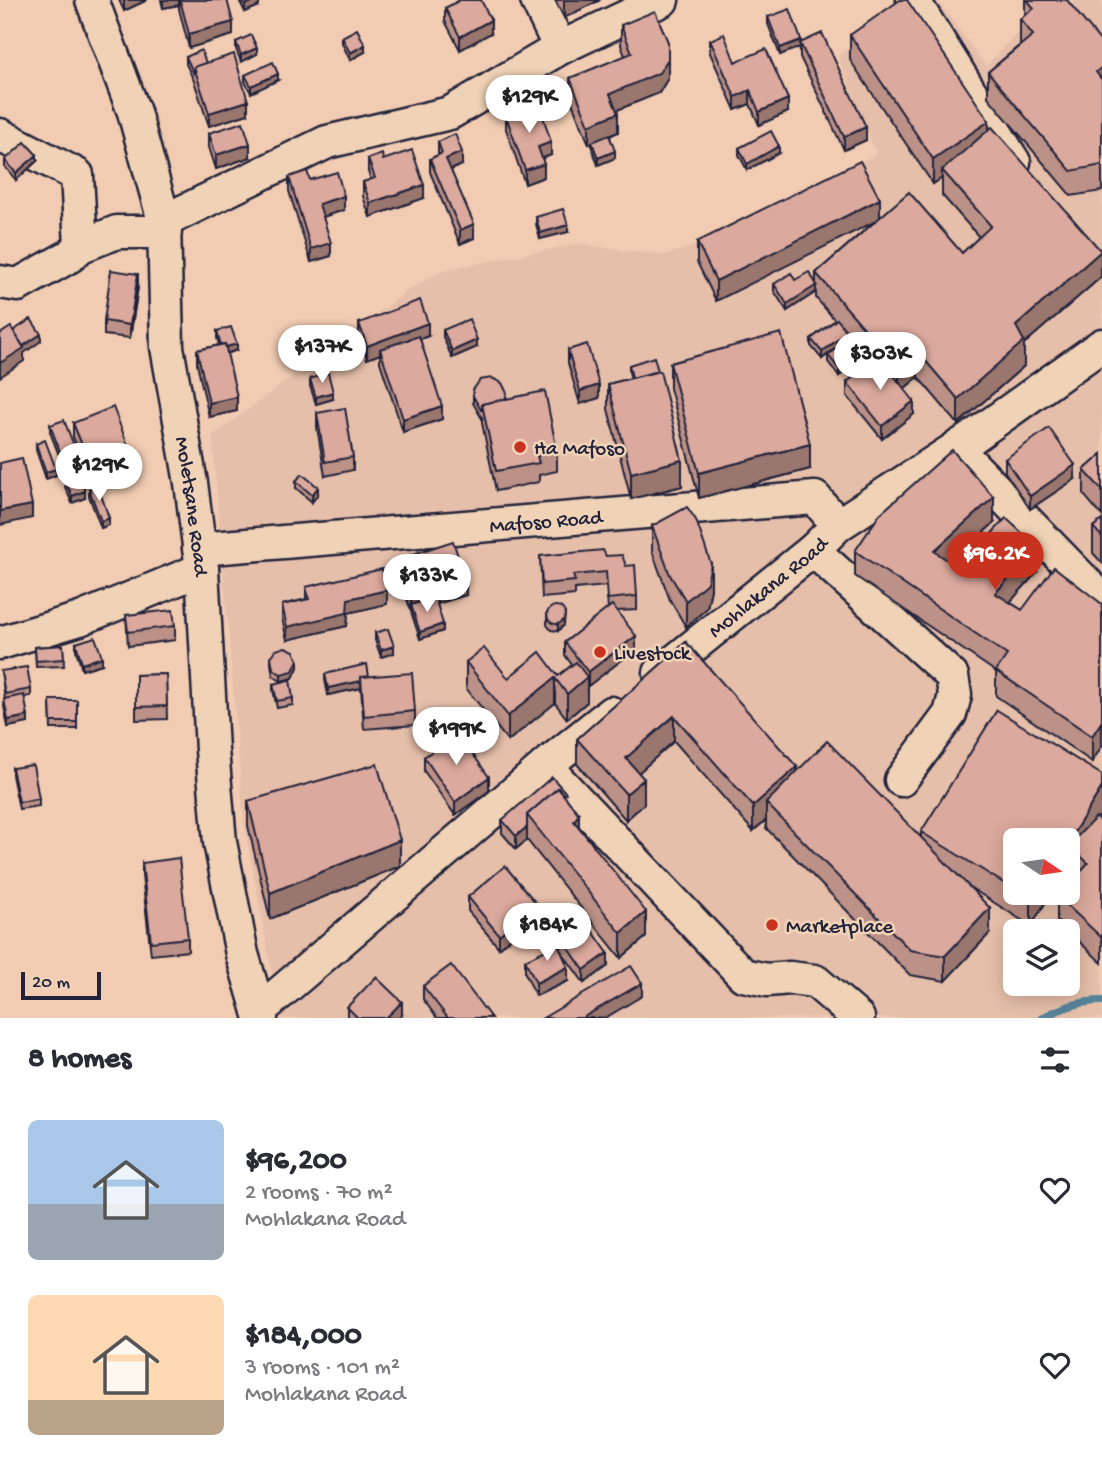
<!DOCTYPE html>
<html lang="en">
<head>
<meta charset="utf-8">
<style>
	:root { --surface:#fff; --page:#f2f2f3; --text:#2b2b33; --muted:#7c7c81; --accent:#c8321e }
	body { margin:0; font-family:"Gochi Hand",sans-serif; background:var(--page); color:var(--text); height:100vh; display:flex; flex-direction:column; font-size:26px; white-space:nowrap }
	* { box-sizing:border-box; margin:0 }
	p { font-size:23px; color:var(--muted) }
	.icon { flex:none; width:38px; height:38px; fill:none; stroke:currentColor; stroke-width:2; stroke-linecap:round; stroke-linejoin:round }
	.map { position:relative; height:1018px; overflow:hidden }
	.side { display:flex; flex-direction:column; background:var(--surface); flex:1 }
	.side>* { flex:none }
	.needle { width:46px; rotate:103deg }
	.tools { position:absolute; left:1003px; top:828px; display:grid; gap:14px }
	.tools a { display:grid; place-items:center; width:77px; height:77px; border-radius:10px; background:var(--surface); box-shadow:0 4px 18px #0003; font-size:35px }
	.scale { position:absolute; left:21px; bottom:18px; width:80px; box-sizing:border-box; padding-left:7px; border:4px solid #22223b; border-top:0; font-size:19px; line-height:24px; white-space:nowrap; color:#22223b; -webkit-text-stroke:5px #f0d3b6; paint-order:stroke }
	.price { position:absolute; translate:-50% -60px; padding:0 16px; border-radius:24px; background:#fff; color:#222; font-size:23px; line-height:46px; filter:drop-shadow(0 2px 4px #0008) }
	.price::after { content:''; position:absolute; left:50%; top:42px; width:21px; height:16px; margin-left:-10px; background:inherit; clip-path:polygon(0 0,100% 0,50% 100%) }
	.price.on { background:var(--accent); color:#fff }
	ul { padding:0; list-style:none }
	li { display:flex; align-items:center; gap:21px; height:175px; padding:0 28px }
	li span { display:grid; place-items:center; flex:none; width:196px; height:140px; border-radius:10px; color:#555 }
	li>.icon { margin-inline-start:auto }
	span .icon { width:84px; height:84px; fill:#fffc; stroke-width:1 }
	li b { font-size:30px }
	h2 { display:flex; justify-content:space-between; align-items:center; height:84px; padding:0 28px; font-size:30px }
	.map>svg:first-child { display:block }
	.built { fill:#e6bfaa; fill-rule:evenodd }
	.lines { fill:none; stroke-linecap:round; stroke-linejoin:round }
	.stream { stroke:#568499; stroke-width:8 }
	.minor-casing { stroke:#22223b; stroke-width:37 }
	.minor { stroke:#f0d3b6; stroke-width:32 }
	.wall { fill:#bc9187; stroke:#22223b; stroke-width:2 }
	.shaded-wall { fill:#99766e; stroke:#22223b; stroke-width:2 }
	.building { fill:#dba99d; stroke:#22223b; stroke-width:2 }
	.poi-dot { fill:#c8321e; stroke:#f0d3b6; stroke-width:2.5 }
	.labels { text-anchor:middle; stroke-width:5; stroke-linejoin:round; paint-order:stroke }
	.poi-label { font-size:21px; fill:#22223b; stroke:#f0d3b6; text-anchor:start }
	.street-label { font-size:21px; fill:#22223b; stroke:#f0d3b6 }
</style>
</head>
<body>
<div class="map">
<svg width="1102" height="1018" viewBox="0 0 1102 1018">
	<rect width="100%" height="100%" fill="#f1ccb2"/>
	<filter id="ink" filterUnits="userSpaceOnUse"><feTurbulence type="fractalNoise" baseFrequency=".0143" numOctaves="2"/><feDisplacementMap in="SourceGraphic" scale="14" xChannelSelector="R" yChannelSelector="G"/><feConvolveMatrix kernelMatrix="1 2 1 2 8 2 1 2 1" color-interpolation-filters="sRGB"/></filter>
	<g filter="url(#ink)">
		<!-- built -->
		<path class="built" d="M 911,0 L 937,0 L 986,66 L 1025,24 L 1059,16 L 1076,0 L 1102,0 L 1102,1018 L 280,1018 L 244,821 L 212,436 L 410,289 L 443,270 L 577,244 L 664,255 L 692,247 L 876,154 L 838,56 ZM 1015,840 L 1068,840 L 1068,892 L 1015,892 ZM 1015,931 L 1068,931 L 1068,984 L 1015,984 Z"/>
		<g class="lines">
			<!-- stream -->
			<path class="stream" d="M 1042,1018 C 1062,1007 1080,1001 1102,1001"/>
			<defs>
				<g id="minor">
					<path id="s1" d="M 92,0 L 134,112 L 164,221 L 167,347 L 191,483 L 202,569 L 212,750 L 220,842 L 242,954 L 261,1018"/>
					<polyline points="537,0 560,48"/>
					<polyline points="913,0 1014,162"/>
					<polyline points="0,135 77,175 81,246"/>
					<polyline points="164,221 327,142 450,113 560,48 662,0"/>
					<polyline points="0,282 18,285 70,256 81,246 117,232 165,232"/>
					<polyline points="956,448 1102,599"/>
					<path id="s2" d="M 199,549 L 815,498 L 838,525"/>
					<polyline points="813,550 952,676 955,695 950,714 901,780"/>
					<polyline points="0,643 80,619 202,569"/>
					<path id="s3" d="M 660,673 L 813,550 L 838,525 L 970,439 L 1102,345"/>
					<polyline points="545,766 743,975 767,980 790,978 815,981 858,1018"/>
					<polyline points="259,1011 545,766 611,713"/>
				</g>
			</defs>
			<!-- minor casing -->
			<use href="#minor" class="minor-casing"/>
			<!-- minor -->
			<use href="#minor" class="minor"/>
		</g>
		<!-- wall -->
		<g class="wall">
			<polygon points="119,0 147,0 124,11"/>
			<polygon points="161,0 227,0 233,35 189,48 179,9 179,5 163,8"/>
			<polygon points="239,0 259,0 259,6 245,12"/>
			<polygon points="555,0 600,0 564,18"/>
			<polygon points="1025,0 1067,0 1102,67 1102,191 1071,196 988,97 988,72 1020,45 1020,19 1025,15"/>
			<polygon points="445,8 491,33 460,50 445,21"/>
			<polygon points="768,17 801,43 866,140 844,150 800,57 800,47 780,55 768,24"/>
			<polygon points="621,25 668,42 668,78 659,93 617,110 618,132 610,136 615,158 598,165 592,148 592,143 589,144 570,98 570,78 625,56 621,45"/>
			<polygon points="850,35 989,129 1101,277 1024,344 1024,366 958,424 918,377 904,389 914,414 882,439 847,396 847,382 873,363 864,352 864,357 839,376 828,362 828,355 851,338 847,334 847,339 822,359 811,346 811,339 835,320 816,298 816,292 787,311 774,291 774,284 795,280 816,284 816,273 876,220 716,301 697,262 697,242 880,218 962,253 979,237 942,195 942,178 933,184 850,60"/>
			<polygon points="342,37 365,52 350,60 342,43"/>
			<polygon points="710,40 735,62 788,112 759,125 750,104 735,110 710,53"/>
			<polygon points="236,42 257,54 241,62 236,49"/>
			<polygon points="186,57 206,63 248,114 209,126 194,81 186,64"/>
			<polygon points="245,75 278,80 251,93 245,82"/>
			<polygon points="506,116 551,155 542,159 544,177 525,184 506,129"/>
			<polygon points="209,133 250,157 216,169 209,147"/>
			<polygon points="438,142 462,165 451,170 474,238 460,244 430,172 430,159 438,155"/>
			<polygon points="739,148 779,153 747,170 739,155"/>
			<polygon points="368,159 424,198 370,217 363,196 363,182 371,180 368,172"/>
			<polygon points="5,160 37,161 16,180 5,167"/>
			<polygon points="289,177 310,180 344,210 323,217 331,256 311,262 289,191"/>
			<polygon points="536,217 568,232 540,239 536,224"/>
			<polygon points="138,287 130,338 104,335 104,321"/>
			<polygon points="359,323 428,336 420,339 442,419 403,432 380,362 380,354 367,359 359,337"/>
			<polygon points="443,330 477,347 452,358 443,337"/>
			<polygon points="217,331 237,350 227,354 237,411 209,417 197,364 197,350 219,345 217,338"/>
			<polygon points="568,350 599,398 580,404 568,363"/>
			<polygon points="670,363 810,469 699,498 670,388"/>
			<polygon points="629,365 682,486 631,499 608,409 608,384 631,378 629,372"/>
			<polygon points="310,379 333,399 316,404 310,386"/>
			<polygon points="473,390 507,398 557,451 557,471 539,475 539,482 496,491 482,423 482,417 481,417 473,403"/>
			<polygon points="317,413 353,457 353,470 325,476 317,427"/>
			<polygon points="73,423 134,474 99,489 109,525 101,528 89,496 89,489 94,488 73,437"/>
			<polygon points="50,425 81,471 67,476 50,432"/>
			<polygon points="36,444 56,475 46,479 36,450"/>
			<polygon points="1102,454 1102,516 1084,495 1084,470"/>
			<polygon points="1005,459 1075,479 1030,509 1005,472"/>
			<polygon points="65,480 85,498 72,503 65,487"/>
			<polygon points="296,481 318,494 312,502 296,488"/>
			<polygon points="1102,520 1102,563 1093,553 1093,527"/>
			<polygon points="994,523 950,562 960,569 1037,572 1010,602 1022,610 1102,604 1092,762 996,696 996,672 855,576 855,551"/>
			<polygon points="652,526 711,589 707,608 686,627 670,600 652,551"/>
			<polygon points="540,556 606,556 637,596 637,610 617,611 636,649 588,686 587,684 587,702 567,719 555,703 508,741 466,688 466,662 508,678 558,676 572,665 565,655 565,642 608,609 606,586 575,589 575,595 542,598"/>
			<polygon points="398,559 466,595 437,604 443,631 420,639 398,572"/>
			<polygon points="306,587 387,604 348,613 347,626 287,640 282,618 282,605 306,599"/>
			<polygon points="547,613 565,613 564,625 558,631 551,630 547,625"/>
			<polygon points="126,615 175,626 175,640 128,646"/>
			<polygon points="375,633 394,653 381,657 375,640"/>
			<polygon points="686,642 797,772 921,838 921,832 1102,812 1098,819 1102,823 1102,963 1057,921 1057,896 1076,876 1069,871 1069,865 1015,840 1015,892 1052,892 1031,926 971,888 990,933 945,981 910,975 766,828 766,820 753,831 674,741 638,773 644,804 626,820 577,764 577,739"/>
			<polygon points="76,643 102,664 82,670 76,650"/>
			<polygon points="63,645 64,666 36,667 35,647"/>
			<polygon points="271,657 298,667 293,678 281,681 273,676 271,664"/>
			<polygon points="1,671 31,689 31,696 24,697 28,723 8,727 4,706 5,699"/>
			<polygon points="166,674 167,719 136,720 136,675"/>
			<polygon points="325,674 369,677 415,711 415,725 364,729 361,688 328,695 325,680"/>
			<polygon points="273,684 293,698 293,705 277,708 273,690"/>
			<polygon points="50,700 77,700 77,729 51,729"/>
			<polygon points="424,757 489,791 455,815 424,771"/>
			<polygon points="12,768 39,799 39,806 19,809 12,775"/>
			<polygon points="566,797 579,828 646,937 621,958 527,840 516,849 502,833 502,820"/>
			<polygon points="248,801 400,866 270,919 248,826"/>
			<polygon points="142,863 188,938 188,951 151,955 142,876"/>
			<polygon points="468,897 537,917 499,948 468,911"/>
			<polygon points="567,916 608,966 584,983 561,951 561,937 569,932 567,930"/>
			<polygon points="525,960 568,981 536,996 525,973"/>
			<polygon points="423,986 491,1018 437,1018 423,999"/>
			<polygon points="347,1007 402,1015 399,1018 347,1018"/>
		</g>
		<!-- shaded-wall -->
		<g class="shaded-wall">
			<polygon points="124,0 147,0 124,11"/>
			<polygon points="163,0 179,0 179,5 163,8"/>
			<polygon points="256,0 259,0 259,6 245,12 245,5"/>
			<polygon points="564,0 600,0 564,18"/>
			<polygon points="491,20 491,33 460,50 460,37"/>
			<polygon points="233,22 233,35 189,48 189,34"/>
			<polygon points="801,40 800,47 780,55 780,48"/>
			<polygon points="365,45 365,52 350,60 350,53"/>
			<polygon points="257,48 257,54 241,62 241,55"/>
			<polygon points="668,59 668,78 659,93 610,113 610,94"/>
			<polygon points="1102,67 1102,92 1096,72"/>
			<polygon points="278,74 278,80 251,93 251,86"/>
			<polygon points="750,90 750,104 735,110 735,97"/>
			<polygon points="788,99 788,112 759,125 759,112"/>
			<polygon points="248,101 248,114 209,126 209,113"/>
			<polygon points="618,113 618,132 589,144 589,125"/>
			<polygon points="989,121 989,147 942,170 942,178 933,184 933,159"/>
			<polygon points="866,127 866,140 844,150 844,137"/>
			<polygon points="551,142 551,155 538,160 538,147"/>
			<polygon points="250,144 250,157 216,169 216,155"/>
			<polygon points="779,146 779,153 747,170 747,164"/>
			<polygon points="615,151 615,158 598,165 598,158"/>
			<polygon points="462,152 462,165 446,172 446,159"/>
			<polygon points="37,155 37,161 16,180 16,173"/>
			<polygon points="544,164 544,177 525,184 525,170"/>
			<polygon points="424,185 424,198 370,217 370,203"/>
			<polygon points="344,196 344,210 319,218 319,204"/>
			<polygon points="880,199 880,219 716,301 716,281"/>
			<polygon points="474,224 474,238 460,244 460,230"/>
			<polygon points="568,225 568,232 540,239 540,233"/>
			<polygon points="331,243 331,256 311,262 311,249"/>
			<polygon points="1101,251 1101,277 1024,344 1024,366 958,424 958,399 1016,326"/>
			<polygon points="138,274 138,287 130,338 130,325"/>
			<polygon points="816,285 816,292 787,311 787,304"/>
			<polygon points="428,323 428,336 381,354 380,349 380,354 367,359 367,346"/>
			<polygon points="847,332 847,339 822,359 822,352"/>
			<polygon points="41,334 41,341 24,353 24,361 0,377 0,363"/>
			<polygon points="477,340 477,347 452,358 452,351"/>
			<polygon points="237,344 237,350 222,355 222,348"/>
			<polygon points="864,351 864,357 839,376 839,369"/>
			<polygon points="918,352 918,377 899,393 899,368"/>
			<polygon points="599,385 599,398 580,404 580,391"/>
			<polygon points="333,392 333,399 316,404 316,397"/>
			<polygon points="237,397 237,411 209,417 209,403"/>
			<polygon points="914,401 914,414 882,439 882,426"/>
			<polygon points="442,406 442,419 403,432 403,419"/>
			<polygon points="810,444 810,469 699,498 699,473"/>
			<polygon points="682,460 682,486 631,499 631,473"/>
			<polygon points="134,461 134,474 95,490 95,477"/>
			<polygon points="81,464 81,471 67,476 67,470"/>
			<polygon points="1075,465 1075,479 1030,509 1030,496"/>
			<polygon points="56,469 56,475 46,479 46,472"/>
			<polygon points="318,487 318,494 312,502 312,495"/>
			<polygon points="85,491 85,498 72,503 72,496"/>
			<polygon points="994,497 994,523 934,576 934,551"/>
			<polygon points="32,505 32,518 0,525 0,511"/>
			<polygon points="109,518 109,525 101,528 101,521"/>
			<polygon points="1037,547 1037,572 995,619 995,593"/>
			<polygon points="711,564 711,589 707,608 686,627 686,601"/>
			<polygon points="466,581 466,595 413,611 411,605 411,612 411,599"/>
			<polygon points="387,590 387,604 348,613 347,626 287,640 287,627 348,599"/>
			<polygon points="564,619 564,625 558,631 558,624"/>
			<polygon points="443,624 443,631 420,639 420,632"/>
			<polygon points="636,636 636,649 588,686 588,672"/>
			<polygon points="394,646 394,653 381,657 381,650"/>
			<polygon points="102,657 102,664 82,670 82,664"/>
			<polygon points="298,660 298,667 293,678 281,681 281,674"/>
			<polygon points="587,677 587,702 567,719 567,694"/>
			<polygon points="555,678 555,703 508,741 508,716"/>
			<polygon points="361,681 361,688 328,695 328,688"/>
			<polygon points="28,716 28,723 8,727 8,720"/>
			<polygon points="674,716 674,741 626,784 626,758"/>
			<polygon points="1102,721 1102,746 1092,762 1092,736"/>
			<polygon points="797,767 797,793 766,803 766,820 753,831 753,806"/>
			<polygon points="489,777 489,791 455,815 455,802"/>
			<polygon points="644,779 644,804 626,820 626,794"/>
			<polygon points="1102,787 1102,812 1077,852 1069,845 1069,865 1068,868 1068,842"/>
			<polygon points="579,814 579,839 574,821"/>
			<polygon points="527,827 527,840 516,849 516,836"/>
			<polygon points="400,840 400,866 270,919 270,893"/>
			<polygon points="1036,892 1052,892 1031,926 1031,901"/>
			<polygon points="537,904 537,917 499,948 499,935"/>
			<polygon points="990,908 990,933 945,981 945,956"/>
			<polygon points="646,912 646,937 621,958 621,933"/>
			<polygon points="608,953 608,966 584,983 584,970"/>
			<polygon points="568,967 568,981 536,996 536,983"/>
			<polygon points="642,983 642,996 605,1018 582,1018"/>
			<polygon points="402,1002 402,1015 399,1018 386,1018"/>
		</g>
		<!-- building -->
		<g class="building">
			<polygon points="180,0 227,0 233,22 189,34"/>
			<polygon points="242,0 256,0 245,5"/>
			<polygon points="460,0 481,0 491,20 460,37 445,8"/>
			<polygon points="900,0 907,0 989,121 933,159 850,35"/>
			<polygon points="1027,0 1067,0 1102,43 1102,67 1096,72 1102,80 1102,165 1071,171 988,72 1033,35 1020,19 1034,8"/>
			<polygon points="790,9 801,40 780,48 768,17"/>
			<polygon points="655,11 668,42 668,59 659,73 610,94 618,113 589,125 570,78 632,53 621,25"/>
			<polygon points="357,29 365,45 350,53 342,37"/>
			<polygon points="822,33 866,127 844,137 800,43"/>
			<polygon points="724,34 735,62 766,49 788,99 759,112 750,90 735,97 710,40"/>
			<polygon points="251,35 257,48 241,55 236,42"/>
			<polygon points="201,50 206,63 194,67 194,74 186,57"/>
			<polygon points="234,54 248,101 209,113 194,67"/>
			<polygon points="273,62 278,74 251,86 245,75"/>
			<polygon points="539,104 551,142 538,147 544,164 525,170 506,116"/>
			<polygon points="243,122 250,144 216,155 209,133"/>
			<polygon points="992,127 1101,251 1016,326 1024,341 958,399 918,352 899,368 816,273 909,192 962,253 991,226 942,170"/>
			<polygon points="771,131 779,146 747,164 739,148"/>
			<polygon points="455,134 462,152 446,159 474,224 460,230 430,159 442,153 438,142"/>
			<polygon points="609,135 615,151 598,158 592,142"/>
			<polygon points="25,142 37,155 16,173 5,160"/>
			<polygon points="412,150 424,185 370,203 363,182 375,178 368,159 382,154 383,160"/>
			<polygon points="860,161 880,199 716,281 697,242"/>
			<polygon points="307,171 310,180 337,172 344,196 319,204 331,243 311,249 289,177"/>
			<polygon points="563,209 568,225 540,233 536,217"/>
			<polygon points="111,270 138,274 130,325 104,321"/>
			<polygon points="809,272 817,285 787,304 774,284 791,273 795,280"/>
			<polygon points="420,300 428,323 367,346 359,323"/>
			<polygon points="31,319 41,334 23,346 13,331"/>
			<polygon points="469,319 477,340 452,351 443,330"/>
			<polygon points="837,319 847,332 822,352 811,339"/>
			<polygon points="11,327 24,348 0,363 0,334"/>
			<polygon points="231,327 237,344 226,347 225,344 221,345 217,331"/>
			<polygon points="781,333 810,444 699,473 670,363"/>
			<polygon points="419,336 442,406 403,419 380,349"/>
			<polygon points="853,337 864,351 839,369 828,355"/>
			<polygon points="225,344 237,397 209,403 197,350"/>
			<polygon points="587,344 599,385 580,391 568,350"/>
			<polygon points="654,357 658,371 632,378 629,365"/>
			<polygon points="879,357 914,401 882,426 847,382"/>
			<polygon points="660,371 682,460 631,473 608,384"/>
			<polygon points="328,373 333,392 316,397 310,379"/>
			<polygon points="492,378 502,383 507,393 505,399 482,404 482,410 481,410 473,396 473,390 480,380"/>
			<polygon points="545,391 557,451 537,456 539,463 496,471 482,404"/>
			<polygon points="113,407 134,461 95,477 73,423"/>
			<polygon points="345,408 353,457 325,462 317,413"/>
			<polygon points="64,420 81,464 67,470 50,425"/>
			<polygon points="1049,428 1075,465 1030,496 1005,459"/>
			<polygon points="45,440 56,469 46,472 36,444"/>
			<polygon points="952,450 994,497 934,551 960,569 1006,518 1037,547 995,593 1022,610 1054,567 1102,604 1102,721 1092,736 996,671 1007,655 855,551 880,514"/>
			<polygon points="1102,454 1102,490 1084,470"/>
			<polygon points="22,458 32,505 0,511 0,463"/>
			<polygon points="302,474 318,487 312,495 296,481"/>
			<polygon points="78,475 85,491 72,496 65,480"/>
			<polygon points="98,486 109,518 101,521 89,489"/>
			<polygon points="687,507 696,520 711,564 707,583 686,601 670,575 652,526"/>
			<polygon points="1102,520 1102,537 1093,527"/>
			<polygon points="453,541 466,581 411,599 398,559"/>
			<polygon points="603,550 606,556 622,555 626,566 635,565 637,596 608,599 606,572 573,575 575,581 542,584 540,556"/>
			<polygon points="382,569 387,590 348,599 347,613 287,627 282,605 309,599 306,587"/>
			<polygon points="435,597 443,624 420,632 411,605"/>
			<polygon points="612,605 636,636 588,672 565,642"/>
			<circle cx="556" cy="615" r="9"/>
			<polygon points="173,610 175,626 128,632 126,615"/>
			<polygon points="388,629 394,646 381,650 375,633"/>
			<polygon points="95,637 102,657 82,664 76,643"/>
			<polygon points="686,642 797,767 753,806 674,716 626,758 644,779 626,794 577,739"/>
			<polygon points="63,645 64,659 36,661 35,647"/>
			<polygon points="285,647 294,651 298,660 293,671 281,674 273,669 271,657 276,650"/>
			<polygon points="484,648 508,678 540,652 558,676 576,662 587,677 567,694 555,678 508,716 466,662"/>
			<polygon points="367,664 369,677 361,677 361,681 328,688 325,674"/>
			<polygon points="27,667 31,689 5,694 1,671"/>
			<polygon points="412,673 415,711 364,716 361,677"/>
			<polygon points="166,674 167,706 136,707 136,675"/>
			<polygon points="290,680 293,698 277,701 273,684"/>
			<polygon points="24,695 28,716 8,720 4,699"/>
			<polygon points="50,700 77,700 77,722 51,722"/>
			<polygon points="997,710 1102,775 1102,787 1068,842 1068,840 1015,840 1015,890 921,832"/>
			<polygon points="458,733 489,777 455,802 424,757"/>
			<polygon points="827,741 990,908 945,956 910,950 766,803"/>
			<polygon points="377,764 400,840 270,893 248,801"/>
			<polygon points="33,765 39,799 19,802 12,768"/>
			<polygon points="552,777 566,793 564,795 558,788 527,815 527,827 516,836 502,820"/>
			<polygon points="558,788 579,814 574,821 646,912 621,933 527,815"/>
			<polygon points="1096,817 1102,823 1102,938 1057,896 1061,892 1068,892 1068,885 1088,863 1069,845"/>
			<polygon points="179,858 188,938 151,942 142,863"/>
			<polygon points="505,866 537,904 499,935 468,897"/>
			<polygon points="1018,892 1036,892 1031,901"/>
			<polygon points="577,909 608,953 584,970 561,937 575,928 567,916"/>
			<polygon points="558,944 568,967 536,983 525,960"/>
			<polygon points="451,965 491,1018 448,1018 423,986"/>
			<polygon points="631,966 642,983 582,1018 543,1018"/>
			<polygon points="376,977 402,1002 386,1018 358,1018 347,1007"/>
		</g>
	</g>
	<!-- markers -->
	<g class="poi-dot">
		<circle cx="520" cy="447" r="7"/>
		<circle cx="600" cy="652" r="7"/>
		<circle cx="772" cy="925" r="7"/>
	</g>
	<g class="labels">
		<!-- poi labels -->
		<g class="poi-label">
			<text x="534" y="454">Ha Mafoso</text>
			<text x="614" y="659">Livestock</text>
			<text x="786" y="932">Marketplace</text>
		</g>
		<!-- street labels -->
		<g class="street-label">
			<text dy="7" stroke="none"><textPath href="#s1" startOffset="520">Moletsane Road</textPath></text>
			<text dy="7" stroke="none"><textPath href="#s2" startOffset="348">Mafoso Road</textPath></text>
			<text dy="7" stroke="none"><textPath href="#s3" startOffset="138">Mohlakana Road</textPath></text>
		</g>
	</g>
</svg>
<div class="tools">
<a><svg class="needle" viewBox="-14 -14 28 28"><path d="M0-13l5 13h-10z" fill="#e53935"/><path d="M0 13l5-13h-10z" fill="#7c7c81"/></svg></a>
<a><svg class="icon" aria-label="layers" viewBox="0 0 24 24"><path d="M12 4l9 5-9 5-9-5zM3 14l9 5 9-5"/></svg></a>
</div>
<div class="scale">20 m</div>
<b class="price" style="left:529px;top:135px">$129K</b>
<b class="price" style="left:322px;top:385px">$137K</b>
<b class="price" style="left:880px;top:392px">$303K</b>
<b class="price" style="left:99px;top:503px">$129K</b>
<b class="price on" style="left:995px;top:592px">$96.2K</b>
<b class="price" style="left:427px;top:614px">$133K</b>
<b class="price" style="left:456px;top:767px">$199K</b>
<b class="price" style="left:547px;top:963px">$184K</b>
</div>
<section class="side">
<h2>8 homes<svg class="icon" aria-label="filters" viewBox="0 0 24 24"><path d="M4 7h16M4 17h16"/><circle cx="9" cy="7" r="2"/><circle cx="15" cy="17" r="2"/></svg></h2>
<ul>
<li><span style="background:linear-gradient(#a9c7e8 60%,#9aa5b1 0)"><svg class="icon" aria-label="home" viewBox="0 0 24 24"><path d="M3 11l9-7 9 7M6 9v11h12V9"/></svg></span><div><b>$96,200</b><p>2 rooms · 70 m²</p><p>Mohlakana Road</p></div><svg class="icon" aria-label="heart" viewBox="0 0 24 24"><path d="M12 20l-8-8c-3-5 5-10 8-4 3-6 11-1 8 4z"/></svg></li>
<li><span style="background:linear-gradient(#ffd9b3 75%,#b9a48a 0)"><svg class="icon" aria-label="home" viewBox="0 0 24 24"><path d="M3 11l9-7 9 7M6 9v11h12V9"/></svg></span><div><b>$184,000</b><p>3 rooms · 101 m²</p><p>Mohlakana Road</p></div><svg class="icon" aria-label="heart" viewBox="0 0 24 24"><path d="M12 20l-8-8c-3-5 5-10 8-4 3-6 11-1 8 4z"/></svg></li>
</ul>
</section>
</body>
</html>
